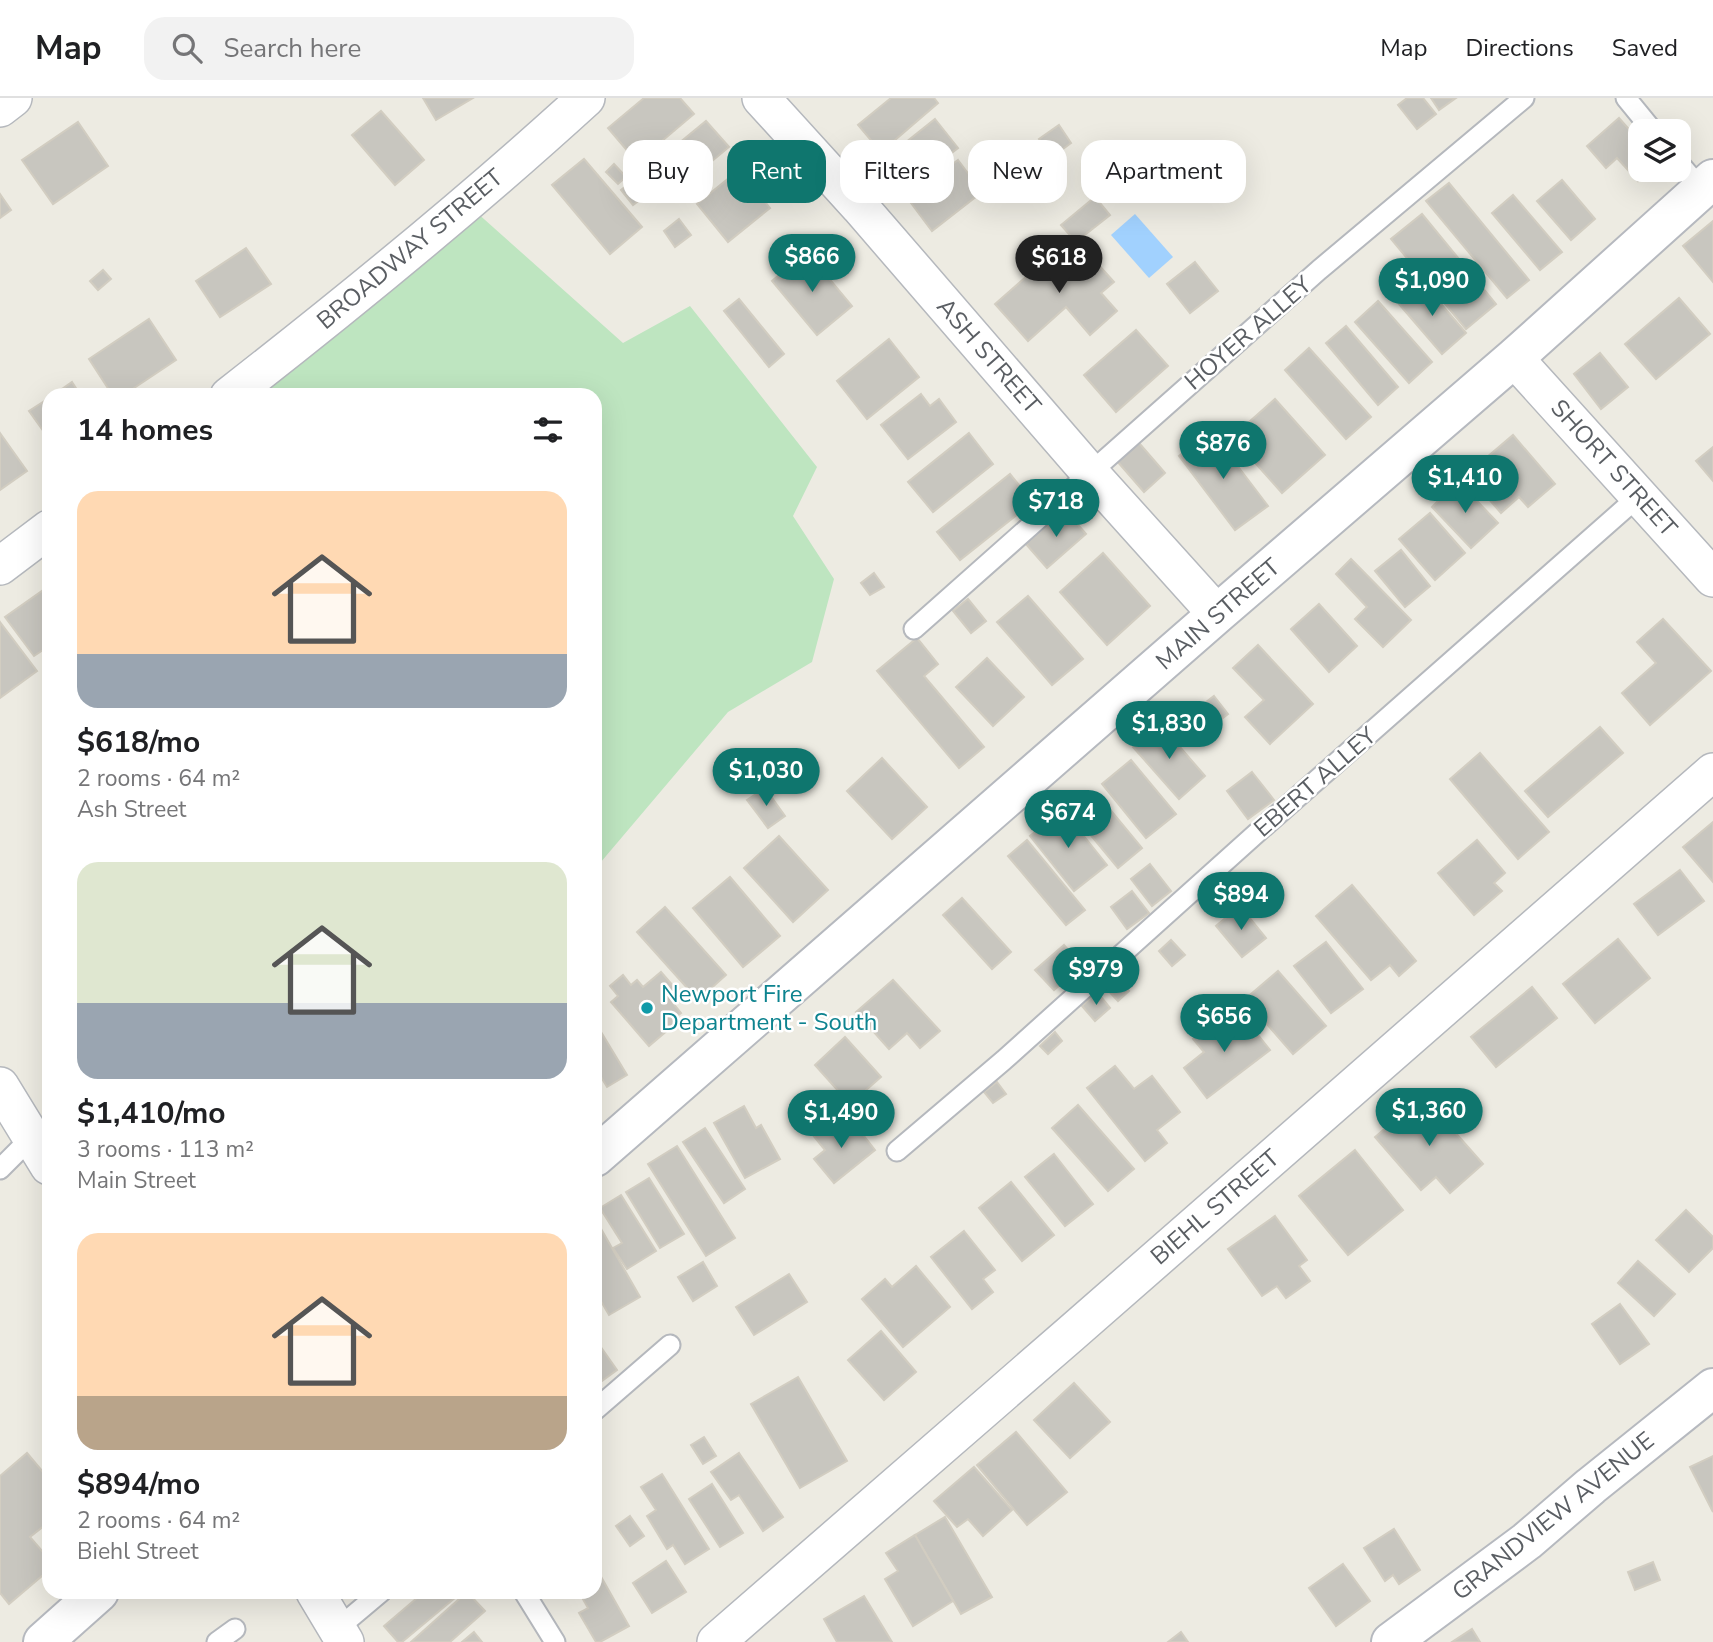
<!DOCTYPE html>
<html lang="en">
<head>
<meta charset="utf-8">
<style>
	:root { --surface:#fff; --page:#f2f2f2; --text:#202124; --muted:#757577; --line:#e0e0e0; --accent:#0f766e }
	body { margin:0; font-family:"Nunito Sans",sans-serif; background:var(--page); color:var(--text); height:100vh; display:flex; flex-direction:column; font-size:26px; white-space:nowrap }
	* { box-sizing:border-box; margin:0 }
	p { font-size:23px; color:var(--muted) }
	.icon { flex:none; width:38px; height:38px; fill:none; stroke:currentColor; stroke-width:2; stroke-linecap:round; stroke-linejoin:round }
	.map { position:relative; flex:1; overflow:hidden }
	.sheet { position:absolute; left:42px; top:290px; width:560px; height:1211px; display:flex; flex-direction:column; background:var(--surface); border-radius:21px; box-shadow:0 7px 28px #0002 }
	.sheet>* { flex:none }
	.guide { position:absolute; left:623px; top:42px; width:665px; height:63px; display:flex; gap:14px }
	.fabs { position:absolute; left:1628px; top:21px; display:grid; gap:14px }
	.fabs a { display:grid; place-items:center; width:63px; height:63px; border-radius:14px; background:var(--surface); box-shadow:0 7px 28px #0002; font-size:35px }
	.price { position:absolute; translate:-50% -60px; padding:0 16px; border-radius:24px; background:var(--accent); color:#fff; font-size:23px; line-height:46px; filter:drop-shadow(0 2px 4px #0008) }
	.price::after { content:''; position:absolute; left:50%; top:42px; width:21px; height:16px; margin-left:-10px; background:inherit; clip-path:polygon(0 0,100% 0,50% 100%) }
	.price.active { background:#222; color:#fff }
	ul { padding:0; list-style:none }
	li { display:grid; align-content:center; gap:14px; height:371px; padding:0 35px }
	li span { display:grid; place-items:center; height:217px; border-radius:21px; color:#555 }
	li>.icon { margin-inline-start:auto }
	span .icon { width:126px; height:126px; fill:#fffc; stroke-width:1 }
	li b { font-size:30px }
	h2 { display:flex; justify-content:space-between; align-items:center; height:84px; padding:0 35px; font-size:30px }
	.pill { padding:0 24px; border-radius:21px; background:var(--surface); box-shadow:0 7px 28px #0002; font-size:24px; line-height:63px }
	.pill.active { background:var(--accent); color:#fff }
	header { display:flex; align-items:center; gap:42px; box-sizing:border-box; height:98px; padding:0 35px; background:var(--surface); border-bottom:2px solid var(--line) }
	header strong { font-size:33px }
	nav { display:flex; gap:38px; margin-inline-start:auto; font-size:24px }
	.search { width:490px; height:63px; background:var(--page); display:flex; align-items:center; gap:18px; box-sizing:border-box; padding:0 24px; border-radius:21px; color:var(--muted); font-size:26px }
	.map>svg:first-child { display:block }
	.green { fill:#bee5c0 }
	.water { fill:#a1d1fe }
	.building { fill:#c8c6bf; stroke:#d2cdc1; stroke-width:2 }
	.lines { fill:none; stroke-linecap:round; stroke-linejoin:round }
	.lane-casing { stroke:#b5b8bd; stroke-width:23 }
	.street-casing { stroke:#b5b8bd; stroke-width:40 }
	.secondary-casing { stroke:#b6b9bf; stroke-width:42 }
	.lane { stroke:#fff; stroke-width:19 }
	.street { stroke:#fff; stroke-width:37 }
	.secondary { stroke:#fff; stroke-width:38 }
	.culture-dot { fill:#0f9aa8; stroke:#fff; stroke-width:2.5 }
	.labels { text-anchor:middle; stroke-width:5; stroke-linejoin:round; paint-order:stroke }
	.street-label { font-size:24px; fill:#5a5e63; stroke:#fff }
	.culture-label { font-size:24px; fill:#0d838f; stroke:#fff; text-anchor:start }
</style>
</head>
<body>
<header>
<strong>Map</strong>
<div class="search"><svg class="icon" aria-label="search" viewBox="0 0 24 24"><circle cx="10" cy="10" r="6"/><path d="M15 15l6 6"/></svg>Search here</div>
<nav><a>Map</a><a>Directions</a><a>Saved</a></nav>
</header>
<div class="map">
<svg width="1713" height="1544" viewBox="0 0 1713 1544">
	<rect width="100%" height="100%" fill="#edebe2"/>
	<!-- green -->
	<polygon class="green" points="466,105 623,245 690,208 817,369 793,418 834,481 812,564 728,614 595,771 595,298 229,298"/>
	<!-- water -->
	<polygon class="water" points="1135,116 1173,159 1149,180 1111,137"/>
	<!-- building -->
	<g class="building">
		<polygon points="423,0 473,0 436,22"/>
		<polygon points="644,0 680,0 694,16 637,64 608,30"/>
		<polygon points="891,0 934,0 938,5 881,54 858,27"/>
		<polygon points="1407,0 1423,0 1436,16 1417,31 1398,7"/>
		<polygon points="1431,0 1456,0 1439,12"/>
		<polygon points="381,13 424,62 395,87 352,37"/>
		<polygon points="1619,20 1640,44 1640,72 1651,72 1638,83 1617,60 1606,70 1587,48"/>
		<polygon points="935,21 958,50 912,86 890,57"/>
		<polygon points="706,23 729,49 671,97 649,70"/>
		<polygon points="78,24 108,68 53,106 22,62"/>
		<polygon points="1059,27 1071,45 1052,59 1039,41"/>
		<polygon points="584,61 642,129 610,156 552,87"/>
		<polygon points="958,62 982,94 932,133 908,101"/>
		<polygon points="614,66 626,79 618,86 606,74"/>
		<polygon points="643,75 655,90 633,107 621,92"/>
		<polygon points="729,80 739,93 750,85 770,110 728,144 697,106"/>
		<polygon points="1562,82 1595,121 1571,142 1537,103"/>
		<polygon points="1449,85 1529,182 1507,200 1426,103"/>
		<polygon points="0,96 11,112 0,120"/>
		<polygon points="1513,97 1562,154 1540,172 1492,115"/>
		<polygon points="1095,99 1110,117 1076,144 1061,127"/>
		<polygon points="1422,116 1496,206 1466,231 1391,141"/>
		<polygon points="679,121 691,137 675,149 664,133"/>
		<polygon points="1713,123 1713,184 1683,148"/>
		<polygon points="1060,149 1075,165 1087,154 1114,184 1101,195 1117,213 1090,237 1066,209 1028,243 995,206"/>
		<polygon points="246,150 271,186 220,219 196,183"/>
		<polygon points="807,154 852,208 817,237 772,183"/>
		<polygon points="1195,164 1218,193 1190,215 1167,186"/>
		<polygon points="103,172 111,181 98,192 90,183"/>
		<polygon points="1423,185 1466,235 1442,256 1399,206"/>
		<polygon points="1679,200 1710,236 1656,281 1625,246"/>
		<polygon points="739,201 784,256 769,269 724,213"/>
		<polygon points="1378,203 1432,264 1409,285 1355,224"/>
		<polygon points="149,221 176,262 122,298 113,298 89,261"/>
		<polygon points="1346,228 1398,289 1378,307 1326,245"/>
		<polygon points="1136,232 1168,268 1116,314 1084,277"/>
		<polygon points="889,241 919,279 867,321 837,283"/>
		<polygon points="1309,250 1371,319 1346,341 1285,272"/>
		<polygon points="1600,255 1628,289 1601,311 1574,276"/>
		<polygon points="72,284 81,298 52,298"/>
		<polygon points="921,296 930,308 939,301 956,324 908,361 881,327"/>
		<polygon points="49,300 49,341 29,313"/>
		<polygon points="1275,301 1325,357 1282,395 1232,339"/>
		<polygon points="1211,333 1268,408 1235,432 1179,358"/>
		<polygon points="0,335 27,373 0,392"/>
		<polygon points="969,335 993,366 933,414 908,384"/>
		<polygon points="1513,337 1555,386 1528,409 1519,399 1501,415 1467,376"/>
		<polygon points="1139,345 1165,375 1144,394 1117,363"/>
		<polygon points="1713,349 1713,383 1696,363"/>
		<polygon points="1010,376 1033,404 960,462 937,434"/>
		<polygon points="1458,383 1498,425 1471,450 1432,409"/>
		<polygon points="1065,412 1086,436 1047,470 1026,446"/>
		<polygon points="1430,415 1465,455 1435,482 1399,441"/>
		<polygon points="1401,452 1430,488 1405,509 1375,473"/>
		<polygon points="1103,455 1150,508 1107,547 1060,494"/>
		<polygon points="1351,461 1411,522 1383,549 1355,521 1367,509 1336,476"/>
		<polygon points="874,475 884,489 870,497 861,485"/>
		<polygon points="49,488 49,548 34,558 5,519"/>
		<polygon points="1028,498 1083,561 1052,587 997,524"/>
		<polygon points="968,501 986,523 971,535 953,513"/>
		<polygon points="1319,506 1357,548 1329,574 1291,531"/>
		<polygon points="1663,521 1711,573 1650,627 1622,595 1656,565 1637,544"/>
		<polygon points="0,524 37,573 0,600"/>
		<polygon points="917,540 938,566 924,578 984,649 959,670 877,573"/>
		<polygon points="1258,547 1313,606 1270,646 1245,619 1264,602 1233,570"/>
		<polygon points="987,560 1024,599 993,628 956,589"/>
		<polygon points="1214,598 1228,616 1215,626 1201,608"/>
		<polygon points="1160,626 1205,678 1179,701 1133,649"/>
		<polygon points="1600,629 1623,655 1548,719 1525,693"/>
		<polygon points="1480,655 1549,734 1518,761 1450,681"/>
		<polygon points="882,660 927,709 892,741 847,693"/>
		<polygon points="1131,662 1176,716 1146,740 1102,686"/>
		<polygon points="1252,674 1274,702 1248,721 1227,693"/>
		<polygon points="765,690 785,718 768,730 747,702"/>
		<polygon points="1098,697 1142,750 1118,770 1074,717"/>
		<polygon points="1063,712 1107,767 1074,793 1030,738"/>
		<polygon points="1713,724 1713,784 1683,749"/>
		<polygon points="779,738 828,792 793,824 744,770"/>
		<polygon points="1027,742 1085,812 1066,827 1008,758"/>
		<polygon points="1477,742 1505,775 1494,785 1502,793 1474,817 1438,775"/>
		<polygon points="1150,766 1171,793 1152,808 1131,781"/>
		<polygon points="1680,772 1704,803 1658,837 1634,806"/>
		<polygon points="730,779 780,838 743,869 693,810"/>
		<polygon points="1352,787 1416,863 1399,878 1390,867 1371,882 1316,818"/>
		<polygon points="1132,793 1149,815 1127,831 1111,809"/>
		<polygon points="962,800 1011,854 992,871 943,817"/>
		<polygon points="1240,808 1266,840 1242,859 1216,828"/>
		<polygon points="665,809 726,877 698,902 637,834"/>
		<polygon points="1618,841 1650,880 1595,925 1563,886"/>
		<polygon points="1171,842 1185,857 1172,868 1159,853"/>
		<polygon points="1326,844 1363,891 1331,915 1294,868"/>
		<polygon points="1064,847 1082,868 1054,892 1035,872"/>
		<polygon points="1278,873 1326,928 1293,956 1245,901"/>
		<polygon points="661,874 682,898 673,905 681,915 673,921 676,925 649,948 611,904 618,898 610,888 623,877 631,887 637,882 643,889"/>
		<polygon points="1117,879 1129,893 1118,903 1105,889"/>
		<polygon points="893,882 940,933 920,950 907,935 889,951 856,914"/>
		<polygon points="1532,889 1557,920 1496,969 1471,939"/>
		<polygon points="1097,894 1110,910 1095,923 1082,908"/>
		<polygon points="1223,917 1234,932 1246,922 1270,952 1207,1000 1184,970 1204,954 1193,941"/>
		<polygon points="595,924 627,977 607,989 595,969"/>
		<polygon points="1055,934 1062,943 1048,956 1040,948"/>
		<polygon points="845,939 881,979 850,1006 815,967"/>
		<polygon points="1115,968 1134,991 1152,978 1180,1014 1157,1032 1167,1045 1145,1063 1087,990"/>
		<polygon points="997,984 1006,996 993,1005 984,994"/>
		<polygon points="1423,998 1483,1066 1450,1095 1436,1079 1421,1092 1375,1039"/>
		<polygon points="1078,1007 1134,1071 1108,1093 1052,1030"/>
		<polygon points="744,1008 756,1030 761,1027 780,1061 745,1080 714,1025"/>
		<polygon points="832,1021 845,1037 856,1028 875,1052 834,1085 814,1061 825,1052 812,1036"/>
		<polygon points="705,1030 745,1091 724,1105 683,1044"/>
		<polygon points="677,1048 735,1140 706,1158 648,1066"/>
		<polygon points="1355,1052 1403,1112 1348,1157 1299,1098"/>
		<polygon points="1054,1056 1093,1106 1065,1128 1025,1079"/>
		<polygon points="649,1080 684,1136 660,1150 626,1094"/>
		<polygon points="1011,1084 1054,1137 1022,1163 979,1110"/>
		<polygon points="621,1097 656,1153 627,1171 613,1150 622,1145 600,1110"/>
		<polygon points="1686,1112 1713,1139 1713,1150 1689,1174 1656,1142"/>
		<polygon points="1275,1118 1307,1162 1299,1168 1310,1183 1286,1200 1277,1188 1262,1198 1228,1151"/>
		<polygon points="596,1122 640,1199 609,1217 595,1193"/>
		<polygon points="964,1133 995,1172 983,1181 993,1194 972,1211 931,1159"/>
		<polygon points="1638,1163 1675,1196 1654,1218 1618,1185"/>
		<polygon points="703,1164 717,1188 693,1203 678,1179"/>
		<polygon points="916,1168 950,1209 903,1249 862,1201 885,1181 892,1189"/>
		<polygon points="789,1176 807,1204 754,1237 736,1209"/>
		<polygon points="1620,1206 1649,1246 1620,1266 1592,1226"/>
		<polygon points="881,1233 916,1274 884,1302 848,1262"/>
		<polygon points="598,1245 617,1272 595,1288 595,1247"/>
		<polygon points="798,1279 847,1363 800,1390 751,1306"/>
		<polygon points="1074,1285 1110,1324 1070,1360 1034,1322"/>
		<polygon points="1016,1334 1067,1394 1027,1427 977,1367"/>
		<polygon points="704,1339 716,1358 703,1366 691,1347"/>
		<polygon points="27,1355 49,1381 49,1424 30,1439 49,1461 49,1472 9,1506 0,1495 0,1378"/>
		<polygon points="739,1355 783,1419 763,1433 739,1397 731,1402 711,1374"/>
		<polygon points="1713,1358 1713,1414 1690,1369"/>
		<polygon points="974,1369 1012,1412 983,1438 968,1421 957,1429 934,1403"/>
		<polygon points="662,1376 709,1451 685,1466 673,1447 667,1451 647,1418 656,1412 641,1389"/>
		<polygon points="712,1386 743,1435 720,1449 689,1401"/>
		<polygon points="630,1418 644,1438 630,1448 616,1428"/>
		<polygon points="945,1419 992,1499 961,1516 915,1437"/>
		<polygon points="1394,1431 1420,1472 1399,1486 1393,1477 1385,1483 1364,1450"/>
		<polygon points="915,1437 953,1503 913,1528 885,1481 898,1473 886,1455"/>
		<polygon points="666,1463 686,1494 652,1515 633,1485"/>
		<polygon points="1653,1464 1660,1482 1635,1492 1628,1474"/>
		<polygon points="1343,1466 1370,1503 1336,1528 1309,1490"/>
		<polygon points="595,1468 629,1528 600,1544 596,1544 579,1515 588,1510 579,1494 595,1494"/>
		<polygon points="424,1494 462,1494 402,1544 398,1544 384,1528"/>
		<polygon points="467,1494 485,1513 450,1544 411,1544"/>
		<polygon points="864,1498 892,1544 837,1544 824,1521"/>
		<polygon points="1472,1531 1480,1544 1452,1544"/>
		<polygon points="474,1534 482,1544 462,1544"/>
		<polygon points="1181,1534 1188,1544 1168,1544"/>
	</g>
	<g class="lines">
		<defs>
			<g id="lane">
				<polyline points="1626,0 1653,33"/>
				<polyline points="1678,64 1701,91"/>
				<polyline points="914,531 1319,172 1524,0"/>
				<polyline points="897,1053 1004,962 1259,733 1639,398"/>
				<polyline points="0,1071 31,1040"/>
				<polyline points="595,1312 670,1247"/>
				<polyline points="524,1494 555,1544"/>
				<polyline points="337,1531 381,1494"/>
				<polyline points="217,1544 235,1531"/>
			</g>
			<g id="street">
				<polyline points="761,0 860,109 1090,375 1217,516"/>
				<polyline points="0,10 13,0"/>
				<polyline points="1514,260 1713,480"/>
				<path d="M 229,298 C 351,203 472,104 586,0"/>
				<polyline points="0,468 49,431"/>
				<polyline points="0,988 49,1068"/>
				<polyline points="315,1494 345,1544"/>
				<path d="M 716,1544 C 1050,1256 1381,963 1713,674"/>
			</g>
			<g id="secondary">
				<polyline points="595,1059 1217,516 1514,260 1713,81"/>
				<polyline points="43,1544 99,1494"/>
				<polyline points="1391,1544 1527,1443 1591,1388 1713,1290"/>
			</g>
		</defs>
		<!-- lane casing -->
		<use href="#lane" class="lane-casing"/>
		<!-- street casing -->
		<use href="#street" class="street-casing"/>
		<!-- secondary casing -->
		<use href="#secondary" class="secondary-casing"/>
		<!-- lane -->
		<use href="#lane" class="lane"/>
		<!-- street -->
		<use href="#street" class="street"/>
		<!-- secondary -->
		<use href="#secondary" class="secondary"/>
	</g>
	<!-- markers -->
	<circle class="culture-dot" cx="647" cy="910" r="7"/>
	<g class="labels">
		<!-- street labels -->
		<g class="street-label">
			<text transform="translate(410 151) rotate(-40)" y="8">BROADWAY STREET</text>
			<text transform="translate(1248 235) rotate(-41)" y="8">HOYER ALLEY</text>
			<text transform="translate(989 258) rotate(49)" y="8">ASH STREET</text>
			<text transform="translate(1614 370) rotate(48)" y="8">SHORT STREET</text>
			<text transform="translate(1218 516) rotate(-41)" y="8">MAIN STREET</text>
			<text transform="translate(1315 684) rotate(-41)" y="8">EBERT ALLEY</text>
			<text transform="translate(1215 1109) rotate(-41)" y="8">BIEHL STREET</text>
			<text transform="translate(1553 1418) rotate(-39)" y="8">GRANDVIEW AVENUE</text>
		</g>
		<!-- culture labels -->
		<g class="culture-label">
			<text x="661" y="904">Newport Fire<tspan x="661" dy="28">Department - South</tspan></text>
		</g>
	</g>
</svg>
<div class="fabs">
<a><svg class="icon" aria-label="layers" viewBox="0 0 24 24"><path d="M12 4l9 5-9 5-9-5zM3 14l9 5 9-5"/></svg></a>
</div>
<b class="price" style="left:812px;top:196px">$866</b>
<b class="price active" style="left:1059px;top:197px">$618</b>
<b class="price" style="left:1432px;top:220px">$1,090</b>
<b class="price" style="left:1223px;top:383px">$876</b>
<b class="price" style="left:1465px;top:417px">$1,410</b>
<b class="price" style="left:1056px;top:441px">$718</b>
<b class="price" style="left:1169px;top:663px">$1,830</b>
<b class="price" style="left:766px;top:710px">$1,030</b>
<b class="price" style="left:1068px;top:752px">$674</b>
<b class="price" style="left:1241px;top:834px">$894</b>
<b class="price" style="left:1096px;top:909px">$979</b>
<b class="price" style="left:1224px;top:956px">$656</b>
<b class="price" style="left:1429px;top:1050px">$1,360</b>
<b class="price" style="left:841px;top:1052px">$1,490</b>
<div class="guide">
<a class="pill">Buy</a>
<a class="pill active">Rent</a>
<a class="pill">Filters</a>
<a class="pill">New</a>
<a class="pill">Apartment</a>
</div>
<section class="sheet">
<h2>14 homes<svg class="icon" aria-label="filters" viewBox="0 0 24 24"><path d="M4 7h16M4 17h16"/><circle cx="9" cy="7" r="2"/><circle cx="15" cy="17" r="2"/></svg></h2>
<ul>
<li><span style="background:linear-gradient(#ffd9b3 75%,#9aa5b1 0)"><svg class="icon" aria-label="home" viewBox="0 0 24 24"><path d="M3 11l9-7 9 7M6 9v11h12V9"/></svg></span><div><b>$618/mo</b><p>2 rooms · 64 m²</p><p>Ash Street</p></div></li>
<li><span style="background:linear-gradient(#dfe7d0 65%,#9aa5b1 0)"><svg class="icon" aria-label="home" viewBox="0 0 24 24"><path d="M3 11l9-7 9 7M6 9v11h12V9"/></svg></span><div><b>$1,410/mo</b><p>3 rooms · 113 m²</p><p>Main Street</p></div></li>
<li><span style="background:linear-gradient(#ffd9b3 75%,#b9a48a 0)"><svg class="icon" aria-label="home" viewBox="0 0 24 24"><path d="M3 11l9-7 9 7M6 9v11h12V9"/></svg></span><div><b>$894/mo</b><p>2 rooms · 64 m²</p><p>Biehl Street</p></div></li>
</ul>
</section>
</div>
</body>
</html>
